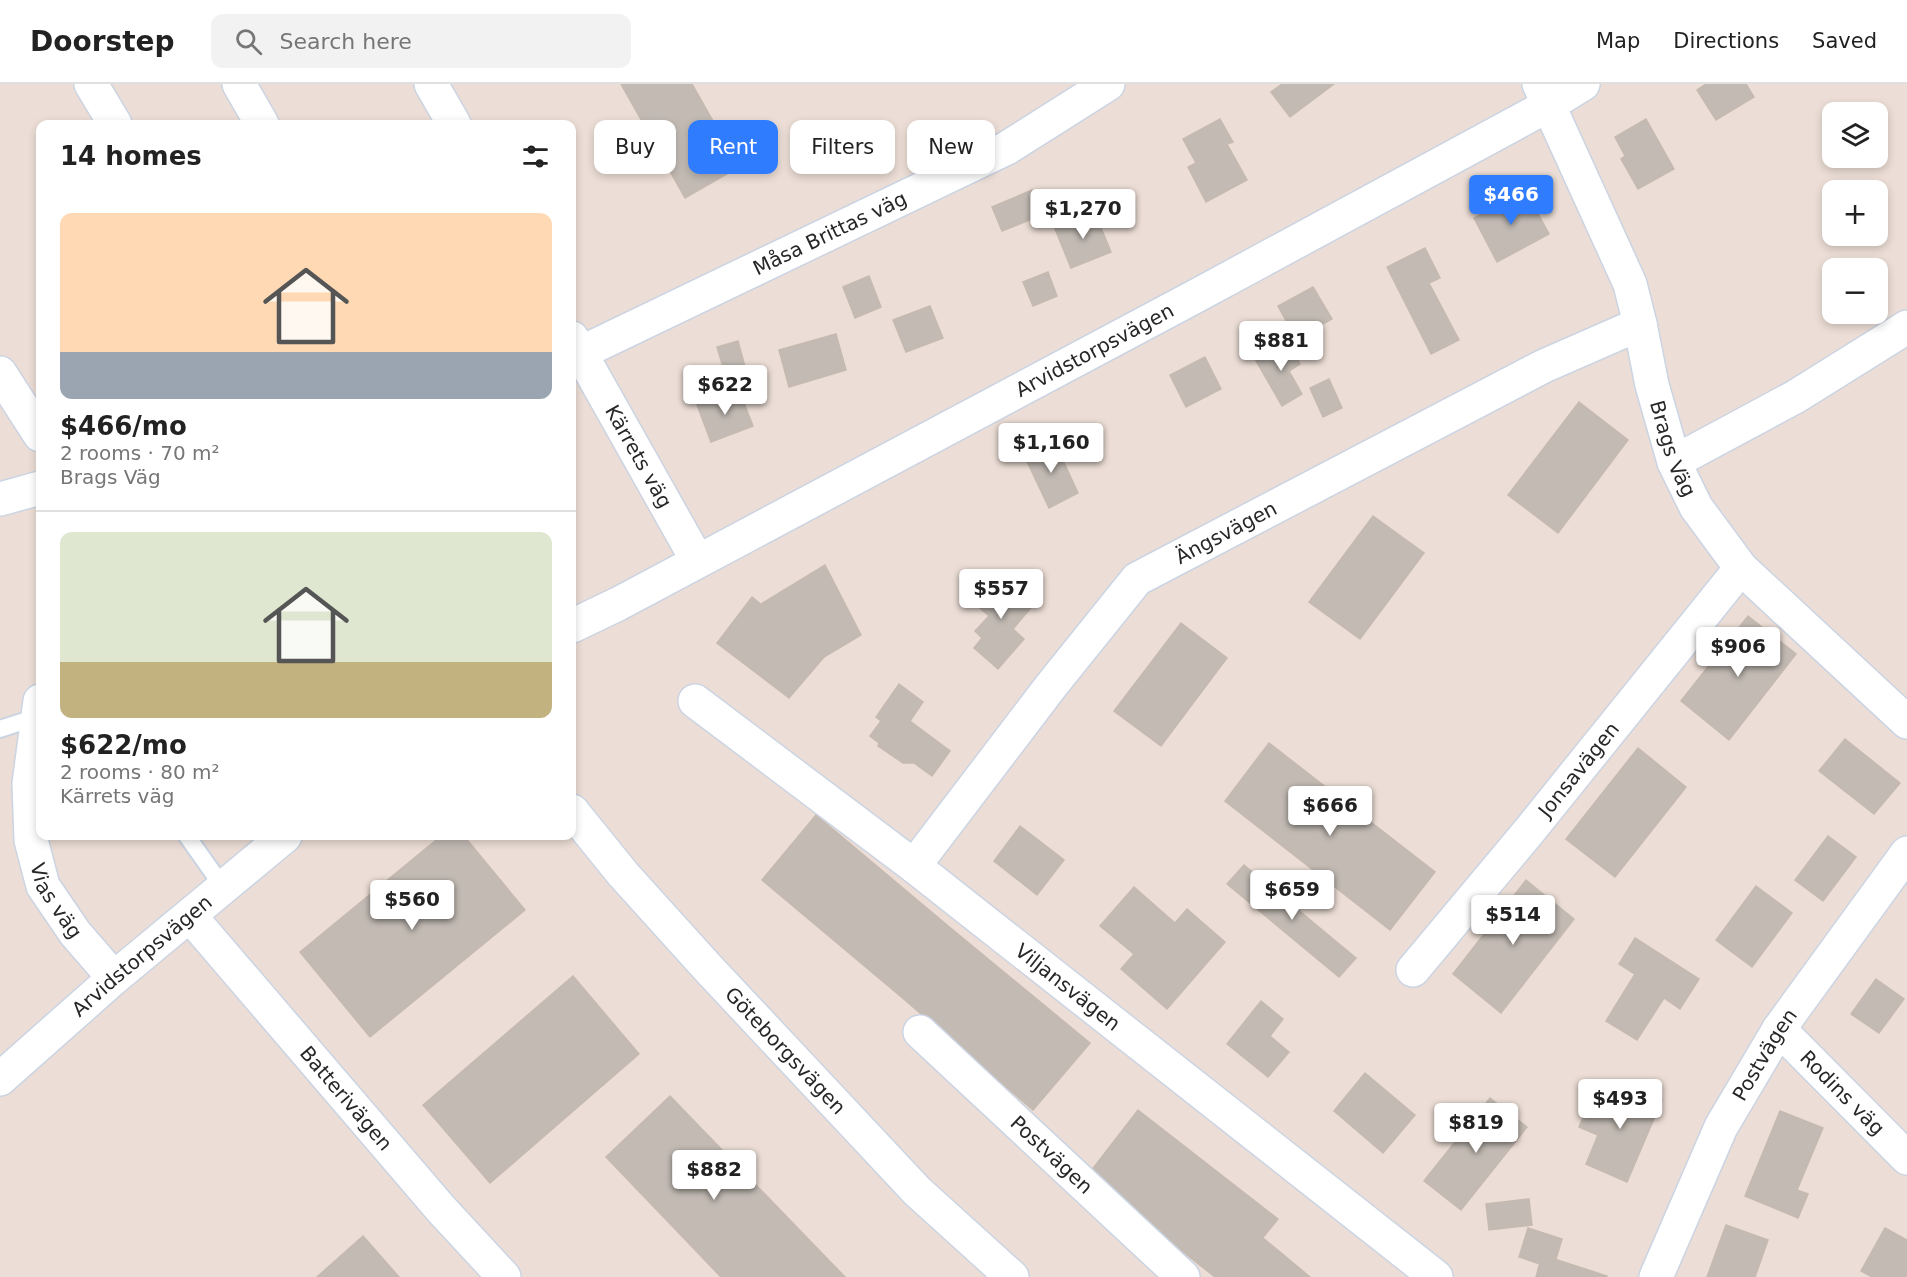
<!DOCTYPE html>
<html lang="en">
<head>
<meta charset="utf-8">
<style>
	:root { --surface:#fff; --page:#f2f2f2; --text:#222; --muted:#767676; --line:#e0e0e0; --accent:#2f7cff }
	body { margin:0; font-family:"DejaVu Sans",sans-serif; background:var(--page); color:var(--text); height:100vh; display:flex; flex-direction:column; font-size:22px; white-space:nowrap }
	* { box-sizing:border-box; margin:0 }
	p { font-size:20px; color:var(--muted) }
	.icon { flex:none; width:33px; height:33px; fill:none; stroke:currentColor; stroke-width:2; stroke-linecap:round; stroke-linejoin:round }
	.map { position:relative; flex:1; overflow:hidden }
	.panel { position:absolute; left:36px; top:36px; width:540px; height:720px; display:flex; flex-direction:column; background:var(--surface); border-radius:12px; box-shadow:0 3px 9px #0003 }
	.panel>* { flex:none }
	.banner { position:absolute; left:594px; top:36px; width:570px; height:54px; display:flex; gap:12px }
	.fabs { position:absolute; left:1822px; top:18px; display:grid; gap:12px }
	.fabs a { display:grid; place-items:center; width:66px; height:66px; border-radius:12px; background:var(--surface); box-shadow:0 3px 9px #0003; font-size:30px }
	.price { position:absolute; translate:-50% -51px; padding:0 14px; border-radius:6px; background:#fff; color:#222; font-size:20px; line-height:39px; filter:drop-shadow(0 2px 3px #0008) }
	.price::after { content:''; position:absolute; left:50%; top:36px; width:18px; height:14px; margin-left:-9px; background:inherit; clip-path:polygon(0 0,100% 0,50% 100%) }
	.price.selected { background:var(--accent); color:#fff }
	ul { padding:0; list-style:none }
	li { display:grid; align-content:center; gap:12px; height:318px; padding:0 24px }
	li+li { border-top:2px solid var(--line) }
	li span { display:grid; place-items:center; height:186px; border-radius:12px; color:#555 }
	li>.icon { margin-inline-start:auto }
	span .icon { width:108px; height:108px; fill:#fffc; stroke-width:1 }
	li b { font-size:26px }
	h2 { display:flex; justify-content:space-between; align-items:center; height:72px; padding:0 24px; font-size:26px }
	.pill { padding:0 21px; border-radius:12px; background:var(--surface); box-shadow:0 3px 9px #0003; font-size:21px; line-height:54px }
	.pill.selected { background:var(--accent); color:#fff }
	header { display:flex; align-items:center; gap:36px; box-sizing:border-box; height:84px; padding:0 30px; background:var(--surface); border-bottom:2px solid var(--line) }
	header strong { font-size:28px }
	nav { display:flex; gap:33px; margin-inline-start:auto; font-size:21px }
	.search { width:420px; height:54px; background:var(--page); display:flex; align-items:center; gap:15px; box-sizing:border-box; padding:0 21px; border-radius:12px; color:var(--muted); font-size:22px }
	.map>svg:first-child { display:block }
	.building { fill:#c2bab3; stroke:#c6bab0; stroke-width:1.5 }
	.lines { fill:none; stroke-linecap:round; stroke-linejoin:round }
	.lane-casing { stroke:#cbd4e2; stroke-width:20 }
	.street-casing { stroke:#cbd4e2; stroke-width:36 }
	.secondary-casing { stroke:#cbd4e2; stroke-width:36 }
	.lane { stroke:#fff; stroke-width:16 }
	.street { stroke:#fff; stroke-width:33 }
	.secondary { stroke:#fff; stroke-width:33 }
	.labels { text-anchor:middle; stroke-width:4.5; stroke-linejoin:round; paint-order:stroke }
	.street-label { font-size:20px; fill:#272727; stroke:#fff }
</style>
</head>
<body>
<header>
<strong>Doorstep</strong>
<div class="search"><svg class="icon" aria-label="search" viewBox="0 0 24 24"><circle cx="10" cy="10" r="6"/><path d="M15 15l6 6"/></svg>Search here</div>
<nav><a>Map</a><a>Directions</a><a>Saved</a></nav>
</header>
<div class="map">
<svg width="1907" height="1193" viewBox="0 0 1907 1193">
	<rect width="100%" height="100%" fill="#ecded6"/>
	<!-- building -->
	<g class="building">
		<polygon points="621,0 692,0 739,83 685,114"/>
		<polygon points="1282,0 1334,0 1290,33 1271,8"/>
		<polygon points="1706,0 1746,0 1754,13 1716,36 1697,6"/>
		<polygon points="1220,35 1233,58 1227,60 1247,96 1206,118 1188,83 1196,79 1183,55"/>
		<polygon points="1646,35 1674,85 1638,105 1621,75 1625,72 1615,53"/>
		<polygon points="1032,106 1042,131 1002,147 992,123"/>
		<polygon points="1526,107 1549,150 1497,178 1474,134"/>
		<polygon points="1095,129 1111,168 1071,184 1055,145"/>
		<polygon points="1425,164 1440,194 1429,199 1459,256 1431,270 1387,183"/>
		<polygon points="1048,188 1057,212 1033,222 1023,198"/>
		<polygon points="869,192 881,223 855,234 843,203"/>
		<polygon points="1313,203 1332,235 1296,255 1278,222"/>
		<polygon points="930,222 943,254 906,268 893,236"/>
		<polygon points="836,250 846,286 789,303 779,266"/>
		<polygon points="738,257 748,294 728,300 717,263"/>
		<polygon points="1287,257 1300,280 1289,287 1302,310 1282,322 1255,275"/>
		<polygon points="1205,273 1221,305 1186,323 1170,291"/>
		<polygon points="1329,295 1342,324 1323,333 1310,304"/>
		<polygon points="739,306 753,342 711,358 697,321"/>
		<polygon points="1579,318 1628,356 1558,449 1508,411"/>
		<polygon points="1054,357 1078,409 1049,424 1024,371"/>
		<polygon points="1373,432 1424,469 1360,555 1309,518"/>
		<polygon points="825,481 861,551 824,573 761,520"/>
		<polygon points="1000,488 1035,519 1013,545 1024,555 998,585 974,564 982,554 975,547 989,532 974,519"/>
		<polygon points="752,513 824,573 789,614 717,559"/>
		<polygon points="1748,532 1796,570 1729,656 1681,617"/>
		<polygon points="1181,539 1227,574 1161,662 1114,627"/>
		<polygon points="899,600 923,618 910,637 950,667 932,692 914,679 903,679 878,662 879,659 870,652 881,637 876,633"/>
		<polygon points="1845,655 1900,699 1874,730 1819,687"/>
		<polygon points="1269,659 1435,788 1390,846 1225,717"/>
		<polygon points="1638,664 1686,703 1615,793 1566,755"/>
		<polygon points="816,731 953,846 899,911 762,796"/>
		<polygon points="1020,742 1064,776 1037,811 994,777"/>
		<polygon points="441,752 464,752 525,826 370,953 300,868"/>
		<polygon points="1828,752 1856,773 1823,817 1795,796"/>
		<polygon points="1244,781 1356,874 1339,893 1227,800"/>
		<polygon points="1526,796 1574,835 1501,929 1453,890"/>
		<polygon points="1756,802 1792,829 1752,883 1716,856"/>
		<polygon points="1134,803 1175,839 1187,825 1225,858 1167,925 1121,885 1134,870 1100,842"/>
		<polygon points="953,846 1090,959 1033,1026 899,911"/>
		<polygon points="1635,854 1699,895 1680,925 1664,914 1637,956 1606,937 1635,890 1619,880"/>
		<polygon points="573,892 639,970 490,1099 423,1021"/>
		<polygon points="1876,895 1904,915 1879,949 1851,930"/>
		<polygon points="1261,917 1283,935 1270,952 1289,968 1268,993 1227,960"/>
		<polygon points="1365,989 1415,1031 1383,1069 1334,1027"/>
		<polygon points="1622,998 1662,1016 1627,1098 1586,1080 1598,1051 1579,1043 1592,1012 1612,1021"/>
		<polygon points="670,1012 845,1193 721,1193 606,1073"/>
		<polygon points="1490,1014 1527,1043 1461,1126 1424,1097"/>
		<polygon points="1138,1026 1278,1135 1231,1193 1215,1193 1087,1092"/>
		<polygon points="1780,1027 1823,1044 1797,1106 1808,1110 1798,1134 1745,1112"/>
		<polygon points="1529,1115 1532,1141 1489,1146 1486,1120"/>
		<polygon points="1726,1141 1768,1156 1755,1193 1707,1193"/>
		<polygon points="1528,1144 1562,1155 1556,1175 1542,1171 1540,1180 1519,1173"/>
		<polygon points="1885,1144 1907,1156 1907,1193 1872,1193 1861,1187"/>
		<polygon points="363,1152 399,1193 317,1193"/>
		<polygon points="1263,1154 1310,1193 1231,1193"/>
		<polygon points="1542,1171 1607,1192 1606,1193 1536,1193"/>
	</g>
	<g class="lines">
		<defs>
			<g id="lane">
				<polyline points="0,645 37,633"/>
				<polyline points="187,752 223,803"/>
			</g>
			<g id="street">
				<polyline points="239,0 262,40"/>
				<polyline points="431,0 454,40"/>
				<path id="s1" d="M 1539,0 L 1630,200 L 1640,240 L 1652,301 L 1674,378 L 1696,423 L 1741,484 L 1907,638"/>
				<path id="s2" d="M 572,254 L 697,476"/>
				<path id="s3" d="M 572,273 L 1007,64 L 1108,0"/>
				<polyline points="0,289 40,351"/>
				<polyline points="1674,378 1795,313 1907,243"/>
				<polyline points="0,415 40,404"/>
				<path id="s4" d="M 40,617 L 29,700 L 31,756 L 43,802 L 75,849 L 114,894"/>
				<path id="s5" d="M 695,617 L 914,782 L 1436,1193"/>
				<path id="s6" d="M 914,782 L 1051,602 L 1137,495 L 1544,282 L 1640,240"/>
				<path id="s7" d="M 190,832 L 441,1125 L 504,1193"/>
				<path id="s8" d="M 1413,886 L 1530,746 L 1741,484"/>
				<path id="s9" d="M 1779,945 L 1907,1074"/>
				<path id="s10" d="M 920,948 L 1183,1193"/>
				<path id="s11" d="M 1656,1193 L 1721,1043 L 1779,945 L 1907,769"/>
			</g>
			<g id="secondary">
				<polyline points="91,0 115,40"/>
				<path id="s12" d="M 572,542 L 618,520 L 1196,212 L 1549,21 L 1583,0"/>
				<path id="s13" d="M 572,727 L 623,790 L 707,883 L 917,1107 L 1012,1193"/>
				<path id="s14" d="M 0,995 L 114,894 L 285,752"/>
			</g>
		</defs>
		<!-- lane casing -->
		<use href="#lane" class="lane-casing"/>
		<!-- street casing -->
		<use href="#street" class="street-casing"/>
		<!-- secondary casing -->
		<use href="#secondary" class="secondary-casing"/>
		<!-- lane -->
		<use href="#lane" class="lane"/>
		<!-- street -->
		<use href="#street" class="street"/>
		<!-- secondary -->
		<use href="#secondary" class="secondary"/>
	</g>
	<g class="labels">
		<!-- street labels -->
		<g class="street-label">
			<text dy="7" stroke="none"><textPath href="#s3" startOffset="286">Måsa Brittas väg</textPath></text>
			<text dy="7" stroke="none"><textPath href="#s12" startOffset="591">Arvidstorpsvägen</textPath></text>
			<text dy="7" stroke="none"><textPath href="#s1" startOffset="390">Brags Väg</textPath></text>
			<text dy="7" stroke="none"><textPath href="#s2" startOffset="136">Kärrets väg</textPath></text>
			<text dy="7" stroke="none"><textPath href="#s6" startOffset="464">Ängsvägen</textPath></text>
			<text dy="7" stroke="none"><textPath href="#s8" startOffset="260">Jonsavägen</textPath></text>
			<text dy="7" stroke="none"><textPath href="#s4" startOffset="206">Vias väg</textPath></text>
			<text dy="7" stroke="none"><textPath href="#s14" startOffset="188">Arvidstorpsvägen</textPath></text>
			<text dy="7" stroke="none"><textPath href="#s5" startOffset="470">Viljansvägen</textPath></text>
			<text dy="7" stroke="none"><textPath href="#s13" startOffset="321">Göteborgsvägen</textPath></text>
			<text dy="7" stroke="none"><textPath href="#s11" startOffset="248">Postvägen</textPath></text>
			<text dy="7" stroke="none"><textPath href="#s9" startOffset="90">Rodins väg</textPath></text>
			<text dy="7" stroke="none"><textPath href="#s7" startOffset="240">Batterivägen</textPath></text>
			<text dy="7" stroke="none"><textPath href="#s10" startOffset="180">Postvägen</textPath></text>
		</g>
	</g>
</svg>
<div class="fabs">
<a><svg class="icon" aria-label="layers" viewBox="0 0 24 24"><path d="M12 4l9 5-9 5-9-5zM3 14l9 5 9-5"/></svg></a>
<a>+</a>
<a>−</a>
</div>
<b class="price selected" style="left:1511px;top:142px">$466</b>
<b class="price" style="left:1083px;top:156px">$1,270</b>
<b class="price" style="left:1281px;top:288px">$881</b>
<b class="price" style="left:725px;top:332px">$622</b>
<b class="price" style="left:1051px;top:390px">$1,160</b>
<b class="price" style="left:1001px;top:536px">$557</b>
<b class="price" style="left:1738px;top:594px">$906</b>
<b class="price" style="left:1330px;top:753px">$666</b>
<b class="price" style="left:1292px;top:837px">$659</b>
<b class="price" style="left:412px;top:847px">$560</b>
<b class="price" style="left:1513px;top:862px">$514</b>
<b class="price" style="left:1620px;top:1046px">$493</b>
<b class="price" style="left:1476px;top:1070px">$819</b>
<b class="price" style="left:714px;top:1117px">$882</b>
<div class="banner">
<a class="pill">Buy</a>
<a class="pill selected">Rent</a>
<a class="pill">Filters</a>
<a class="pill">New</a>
</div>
<section class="panel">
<h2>14 homes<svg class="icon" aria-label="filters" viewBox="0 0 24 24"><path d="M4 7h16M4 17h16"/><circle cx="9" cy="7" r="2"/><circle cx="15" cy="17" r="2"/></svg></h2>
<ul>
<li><span style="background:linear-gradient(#ffd9b3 75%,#9aa5b1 0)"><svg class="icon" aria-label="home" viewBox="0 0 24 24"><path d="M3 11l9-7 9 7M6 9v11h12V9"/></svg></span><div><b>$466/mo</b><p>2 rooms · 70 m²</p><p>Brags Väg</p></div></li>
<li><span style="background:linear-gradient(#dfe7d0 70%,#c2b280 0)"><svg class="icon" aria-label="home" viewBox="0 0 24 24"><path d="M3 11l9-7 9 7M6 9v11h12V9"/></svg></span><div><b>$622/mo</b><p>2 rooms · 80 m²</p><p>Kärrets väg</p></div></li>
</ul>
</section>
</div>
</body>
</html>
